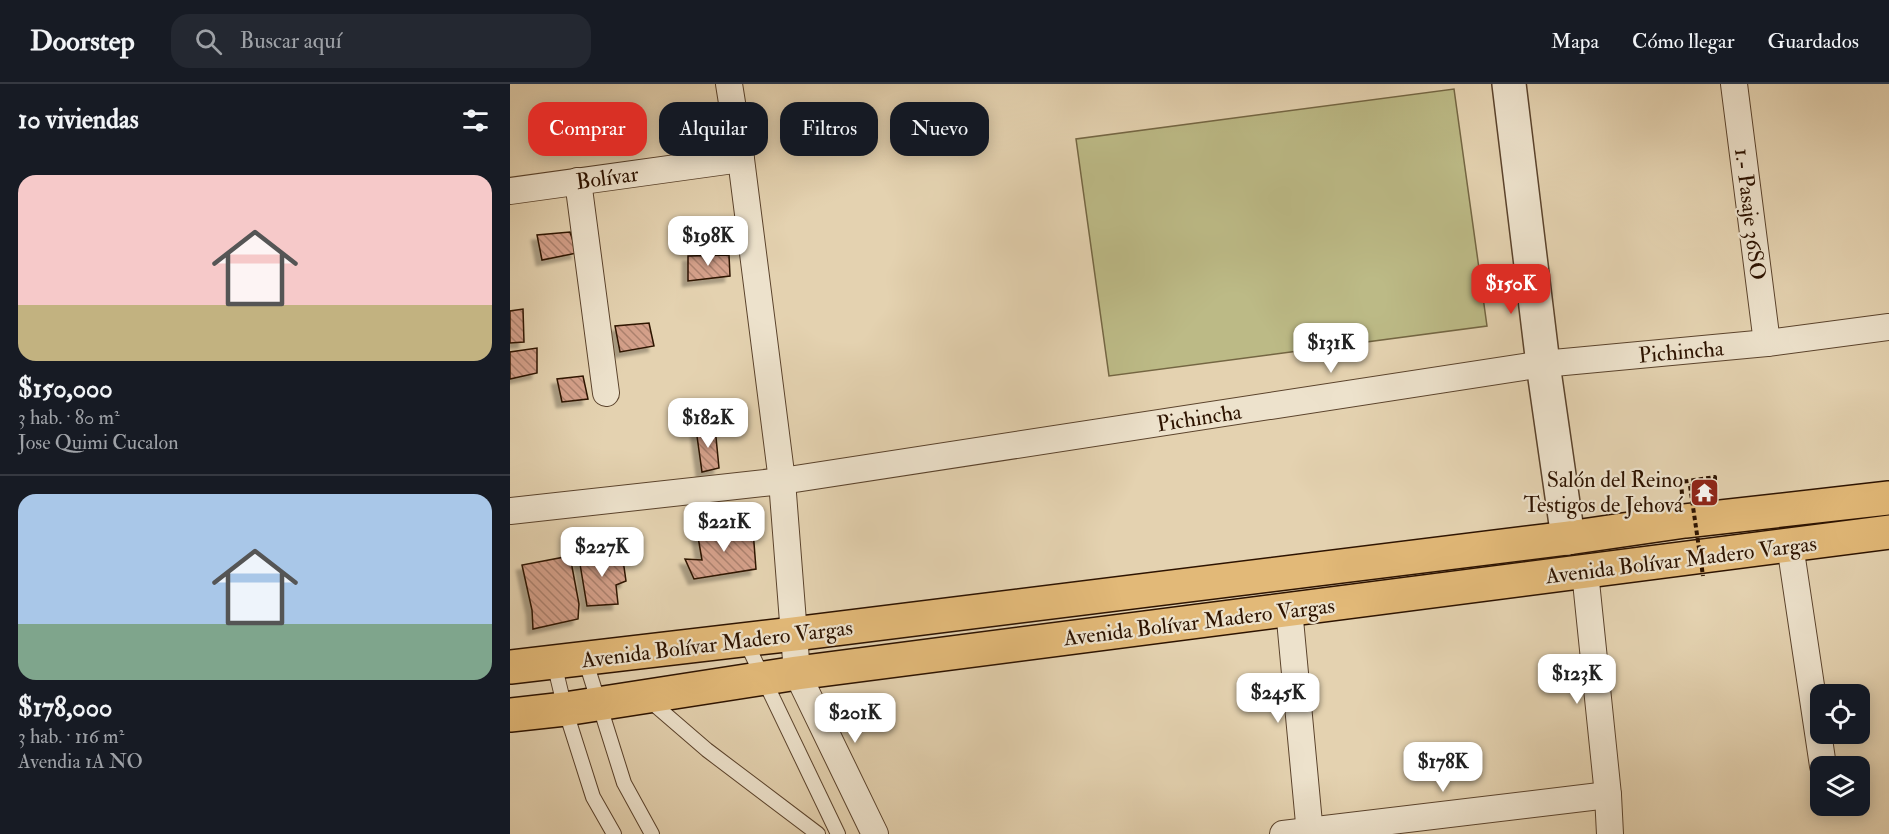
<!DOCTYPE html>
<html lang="es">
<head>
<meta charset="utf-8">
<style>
	:root { --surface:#171b24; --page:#242831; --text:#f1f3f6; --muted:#9ea1a6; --line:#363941; --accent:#d93025 }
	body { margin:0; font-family:"IM FELL Double Pica",serif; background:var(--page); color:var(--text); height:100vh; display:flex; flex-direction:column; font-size:22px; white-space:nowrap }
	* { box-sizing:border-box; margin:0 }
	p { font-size:20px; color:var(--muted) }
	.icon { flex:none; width:33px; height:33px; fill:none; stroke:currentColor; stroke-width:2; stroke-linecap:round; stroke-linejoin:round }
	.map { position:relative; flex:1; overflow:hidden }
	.side { display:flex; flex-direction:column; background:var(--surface); width:510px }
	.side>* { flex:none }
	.guide { position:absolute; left:18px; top:18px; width:570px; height:54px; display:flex; gap:12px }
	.buttons { position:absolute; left:1300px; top:600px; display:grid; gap:12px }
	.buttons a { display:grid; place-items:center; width:60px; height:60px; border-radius:12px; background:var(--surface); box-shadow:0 3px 15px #0003; font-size:30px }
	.price { position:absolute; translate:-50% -51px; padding:0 14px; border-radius:12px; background:#fff; color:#222; font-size:20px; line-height:39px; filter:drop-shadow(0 2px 3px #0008) }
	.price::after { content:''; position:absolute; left:50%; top:36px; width:18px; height:14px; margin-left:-9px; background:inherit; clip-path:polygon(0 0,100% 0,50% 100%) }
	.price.selected { background:var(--accent); color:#fff }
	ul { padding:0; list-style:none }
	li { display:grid; align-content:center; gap:12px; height:318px; padding:0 18px }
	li+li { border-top:2px solid var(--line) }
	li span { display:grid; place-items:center; height:186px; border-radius:18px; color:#555 }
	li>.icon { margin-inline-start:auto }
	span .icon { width:108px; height:108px; fill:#fffc; stroke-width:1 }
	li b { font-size:26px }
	h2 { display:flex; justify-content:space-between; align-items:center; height:72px; padding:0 18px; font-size:26px }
	.chip { padding:0 21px; border-radius:18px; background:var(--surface); box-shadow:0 3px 15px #0003; font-size:21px; line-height:54px }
	.chip.selected { background:var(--accent); color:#fff }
	header { display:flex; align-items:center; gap:36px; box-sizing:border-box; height:84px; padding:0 30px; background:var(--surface); border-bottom:2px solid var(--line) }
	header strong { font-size:28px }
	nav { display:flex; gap:33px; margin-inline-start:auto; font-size:21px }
	.search { width:420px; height:54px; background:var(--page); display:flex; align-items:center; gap:15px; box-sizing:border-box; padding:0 21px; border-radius:18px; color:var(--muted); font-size:22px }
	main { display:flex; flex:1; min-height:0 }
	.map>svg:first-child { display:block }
	.park { fill:#bcba86; stroke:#746643; stroke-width:1.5 }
	.building { fill:url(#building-back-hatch); stroke:#2d1300; stroke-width:1.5; filter:url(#shadow) }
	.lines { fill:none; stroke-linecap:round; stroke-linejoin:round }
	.service-casing { stroke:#5b432c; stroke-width:16 }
	.minor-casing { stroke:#5b432c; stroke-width:28 }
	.tertiary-casing { stroke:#5b432c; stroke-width:36 }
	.primary-casing { stroke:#2d1300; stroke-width:36 }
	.path { stroke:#2d1300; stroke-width:4; stroke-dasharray:4.5 3; stroke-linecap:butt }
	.service { stroke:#ede2cc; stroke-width:14 }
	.minor { stroke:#ede2cc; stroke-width:26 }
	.tertiary { stroke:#ede2cc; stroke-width:33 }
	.primary { stroke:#e2b978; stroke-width:33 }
	.path-bridge { stroke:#2d1300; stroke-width:4; stroke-dasharray:4.5 3; stroke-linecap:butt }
	.labels { text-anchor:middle; stroke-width:4.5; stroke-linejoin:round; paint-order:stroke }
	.street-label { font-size:22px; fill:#2d1300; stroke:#ede2cc }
	.poi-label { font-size:22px; fill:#2d1300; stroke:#ede2cc; text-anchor:end }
</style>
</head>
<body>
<header>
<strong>Doorstep</strong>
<div class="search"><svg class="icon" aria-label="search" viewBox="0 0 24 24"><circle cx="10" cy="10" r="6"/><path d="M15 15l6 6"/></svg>Buscar aquí</div>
<nav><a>Mapa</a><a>Cómo llegar</a><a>Guardados</a></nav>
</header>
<main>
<section class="side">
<h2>10 viviendas<svg class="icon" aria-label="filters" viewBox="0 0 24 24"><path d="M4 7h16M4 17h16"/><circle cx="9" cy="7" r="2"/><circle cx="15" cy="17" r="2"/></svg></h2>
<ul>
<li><span style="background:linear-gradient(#f6c9c9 70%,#c2b280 0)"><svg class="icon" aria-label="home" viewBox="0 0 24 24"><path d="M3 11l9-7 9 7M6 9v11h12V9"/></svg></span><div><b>$150,000</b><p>3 hab. · 80 m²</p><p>Jose Quimi Cucalon</p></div></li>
<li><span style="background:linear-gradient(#a9c7e8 70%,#7fa58c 0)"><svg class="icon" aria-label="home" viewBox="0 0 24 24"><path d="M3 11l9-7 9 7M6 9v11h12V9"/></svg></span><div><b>$178,000</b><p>3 hab. · 116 m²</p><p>Avendia 1A NO</p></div></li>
</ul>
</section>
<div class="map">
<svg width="1379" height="750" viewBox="0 0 1379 750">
	<defs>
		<pattern id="building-back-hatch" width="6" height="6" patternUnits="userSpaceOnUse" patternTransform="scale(1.5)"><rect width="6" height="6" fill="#d4a08a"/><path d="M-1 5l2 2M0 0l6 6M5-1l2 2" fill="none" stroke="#ac816e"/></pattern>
		<filter id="shadow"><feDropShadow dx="-5.5" dy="5.5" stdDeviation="1.5" flood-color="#0004"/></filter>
	</defs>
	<rect width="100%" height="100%" fill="#e4d2b0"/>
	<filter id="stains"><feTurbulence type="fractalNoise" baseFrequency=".00333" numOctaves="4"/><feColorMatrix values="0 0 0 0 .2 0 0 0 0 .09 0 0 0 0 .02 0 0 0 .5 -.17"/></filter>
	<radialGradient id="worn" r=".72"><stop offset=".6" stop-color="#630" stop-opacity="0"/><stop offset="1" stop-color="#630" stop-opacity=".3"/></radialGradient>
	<!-- park -->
	<polygon class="park" points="944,5 977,242 599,292 566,55"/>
	<!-- building -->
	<g class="building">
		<polygon points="60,148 67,169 32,176 27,151"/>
		<polygon points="219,171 220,192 178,197 178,172"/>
		<polygon points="13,225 14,258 0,259 0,227"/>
		<polygon points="139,239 144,262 110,268 105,242"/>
		<polygon points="27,264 27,289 0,295 0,268"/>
		<polygon points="73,292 78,315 52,318 47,295"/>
		<polygon points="205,343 209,384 192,388 186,345"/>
		<polygon points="243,446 246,485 184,495 175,475 192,476 187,447"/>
		<polygon points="112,469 116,497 106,501 108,520 77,522 69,474"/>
		<polygon points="60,472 69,520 68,535 23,545 22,526 12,481"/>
	</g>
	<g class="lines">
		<defs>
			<g id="service">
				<polyline points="235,556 328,750"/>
				<polyline points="75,575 114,699 142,750"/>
				<polyline points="44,579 55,625 83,713 104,750"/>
				<polyline points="139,616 197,666 308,750"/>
			</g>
			<g id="minor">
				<polyline points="219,0 231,75 272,397 287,589 365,750"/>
				<polyline points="1224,0 1257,259"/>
				<polyline points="68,97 96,309"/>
				<polyline points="0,107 231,75"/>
				<polyline points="0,427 272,397 1033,280 1257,259 1379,243"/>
				<polyline points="1280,461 1313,682"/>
				<polyline points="1075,488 1098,711 1100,750"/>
				<polyline points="779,525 800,750"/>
				<polyline points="773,750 1098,711"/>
			</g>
			<polyline id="tertiary" points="999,0 1033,280 1058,454"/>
			<g id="primary">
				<polyline points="0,583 284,550 1058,454 1175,437 1379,414"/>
				<polyline points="0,631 55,625 287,589 1379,448"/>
			</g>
		</defs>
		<!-- service casing -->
		<use href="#service" class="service-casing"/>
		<!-- minor casing -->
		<use href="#minor" class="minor-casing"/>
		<!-- tertiary casing -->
		<use href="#tertiary" class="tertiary-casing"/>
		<!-- primary casing -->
		<use href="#primary" class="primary-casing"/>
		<!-- path -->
		<polyline class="path" points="1172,410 1171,398 1205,393 1205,398 1180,402"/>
		<!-- service -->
		<use href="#service" class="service"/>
		<!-- minor -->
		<use href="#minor" class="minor"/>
		<!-- tertiary -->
		<use href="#tertiary" class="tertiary"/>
		<!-- primary -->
		<use href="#primary" class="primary"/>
		<!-- path-bridge -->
		<polyline class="path-bridge" points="1180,402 1193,492"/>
	</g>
	<!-- icons -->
	<defs>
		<symbol id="temple-square" viewBox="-11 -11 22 22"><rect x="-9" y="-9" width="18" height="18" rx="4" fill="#8f2418" stroke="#ede2cc"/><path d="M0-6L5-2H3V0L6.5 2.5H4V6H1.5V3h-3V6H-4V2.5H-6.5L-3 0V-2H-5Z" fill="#fff"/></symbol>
	</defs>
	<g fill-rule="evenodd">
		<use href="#temple-square" x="1178" y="392" width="33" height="33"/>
	</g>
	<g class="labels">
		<!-- street labels -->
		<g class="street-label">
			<text transform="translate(97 93) rotate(-8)" y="8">Bolívar</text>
			<text transform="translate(1241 130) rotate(83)" y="8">1.- Pasaje 36SO</text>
			<text transform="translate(1171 267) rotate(-5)" y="8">Pichincha</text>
			<text transform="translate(689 333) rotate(-9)" y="8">Pichincha</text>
			<text transform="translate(1171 475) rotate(-7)" y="8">Avenida Bolívar Madero Vargas</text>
			<text transform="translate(689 537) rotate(-7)" y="8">Avenida Bolívar Madero Vargas</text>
			<text transform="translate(207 559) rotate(-7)" y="8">Avenida Bolívar Madero Vargas</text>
		</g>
		<!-- poi labels -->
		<g class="poi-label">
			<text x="1173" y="403">Salón del Reino<tspan x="1173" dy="25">Testigos de Jehová</tspan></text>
		</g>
	</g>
	<rect width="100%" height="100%" filter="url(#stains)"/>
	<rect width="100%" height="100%" fill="url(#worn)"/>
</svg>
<div class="buttons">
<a><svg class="icon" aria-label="locate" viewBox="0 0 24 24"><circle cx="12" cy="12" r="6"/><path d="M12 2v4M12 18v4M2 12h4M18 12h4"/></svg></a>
<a><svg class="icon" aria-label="layers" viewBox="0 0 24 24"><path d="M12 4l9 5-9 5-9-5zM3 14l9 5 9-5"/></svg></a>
</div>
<b class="price" style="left:198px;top:183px">$198K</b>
<b class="price selected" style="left:1001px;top:231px">$150K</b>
<b class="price" style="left:821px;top:290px">$131K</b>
<b class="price" style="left:198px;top:365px">$182K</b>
<b class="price" style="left:214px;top:469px">$221K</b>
<b class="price" style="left:92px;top:494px">$227K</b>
<b class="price" style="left:1067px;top:621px">$123K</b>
<b class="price" style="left:768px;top:640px">$245K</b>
<b class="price" style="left:345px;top:660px">$201K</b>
<b class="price" style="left:933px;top:709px">$178K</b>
<div class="guide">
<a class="chip selected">Comprar</a>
<a class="chip">Alquilar</a>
<a class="chip">Filtros</a>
<a class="chip">Nuevo</a>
</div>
</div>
</main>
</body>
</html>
